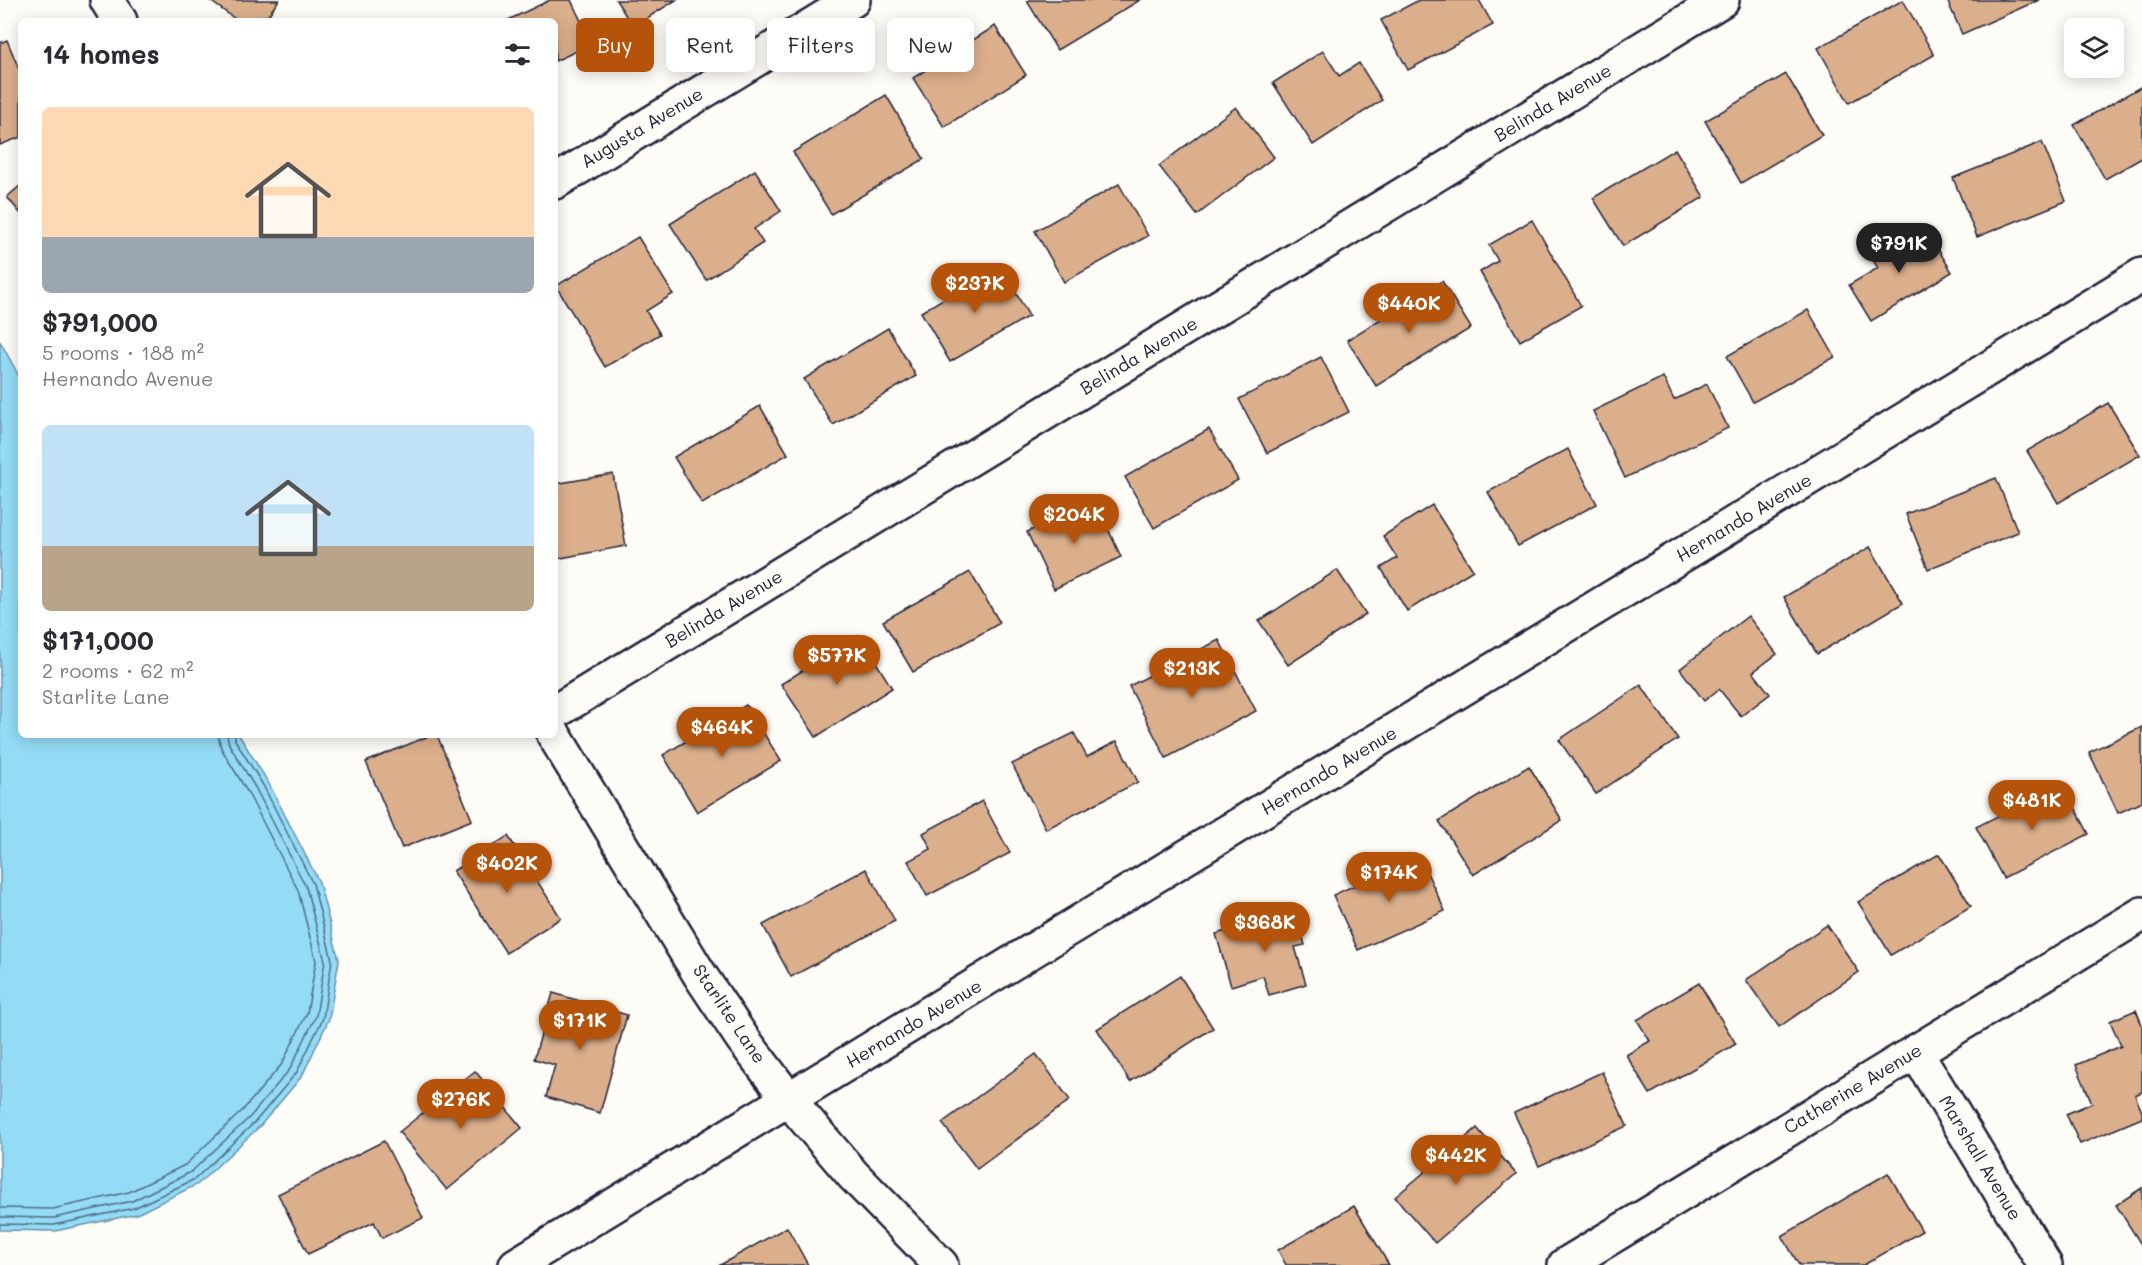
<!DOCTYPE html>
<html lang="en">
<head>
<meta charset="utf-8">
<style>
	:root { --surface:#fff; --page:#f7f7f7; --text:#2b2b33; --muted:#7c7c81; --accent:#b45309 }
	body { margin:0; font-family:Mali,sans-serif; background:var(--page); color:var(--text); height:100vh; display:flex; flex-direction:column; font-size:22px; white-space:nowrap }
	* { box-sizing:border-box; margin:0 }
	p { font-size:20px; color:var(--muted) }
	.icon { flex:none; width:33px; height:33px; fill:none; stroke:currentColor; stroke-width:2; stroke-linecap:round; stroke-linejoin:round }
	.map { position:relative; flex:1; overflow:hidden }
	.sheet { position:absolute; left:18px; top:18px; width:540px; height:720px; display:flex; flex-direction:column; background:var(--surface); border-radius:9px; box-shadow:0 3px 15px #0003 }
	.sheet>* { flex:none }
	.top-card { position:absolute; left:576px; top:18px; width:570px; height:54px; display:flex; gap:12px }
	.controls { position:absolute; left:2064px; top:18px; display:grid; gap:12px }
	.controls a { display:grid; place-items:center; width:60px; height:60px; border-radius:9px; background:var(--surface); box-shadow:0 3px 15px #0003; font-size:30px }
	.price { position:absolute; translate:-50% -51px; padding:0 14px; border-radius:21px; background:var(--accent); color:#fff; font-size:20px; line-height:39px; filter:drop-shadow(0 2px 3px #0008) }
	.price::after { content:''; position:absolute; left:50%; top:36px; width:18px; height:14px; margin-left:-9px; background:inherit; clip-path:polygon(0 0,100% 0,50% 100%) }
	.price.current { background:#222; color:#fff }
	ul { padding:0; list-style:none }
	li { display:grid; align-content:center; gap:12px; height:318px; padding:0 24px }
	li span { display:grid; place-items:center; height:186px; border-radius:9px; color:#555 }
	li>.icon { margin-inline-start:auto }
	span .icon { width:108px; height:108px; fill:#fffc; stroke-width:1 }
	li b { font-size:26px }
	h2 { display:flex; justify-content:space-between; align-items:center; height:72px; padding:0 24px; font-size:26px }
	.pill { padding:0 21px; border-radius:9px; background:var(--surface); box-shadow:0 3px 15px #0003; font-size:21px; line-height:54px }
	.pill.current { background:var(--accent); color:#fff }
	.map>svg:first-child { display:block }
	.water { fill:#94dbf5; stroke:#6691ab; stroke-width:1.5 }
	.lines { fill:none; stroke-linecap:round; stroke-linejoin:round }
	.shore { stroke:#506c85; stroke-width:1.5 }
	.building { fill:#dbaf8c; stroke:#22223b; stroke-width:1.5 }
	.street-casing { stroke:#22223b; stroke-width:38 }
	.street { stroke:#fdfcf7; stroke-width:33 }
	.labels { text-anchor:middle; stroke-width:4.5; stroke-linejoin:round; paint-order:stroke }
	.street-label { font-size:18px; fill:#22223b; stroke:#fdfcf7 }
</style>
</head>
<body>
<div class="map">
<svg width="2142" height="1265" viewBox="0 0 2142 1265">
	<rect width="100%" height="100%" fill="#fdfcf7"/>
	<filter id="ink" filterUnits="userSpaceOnUse"><feTurbulence type="fractalNoise" baseFrequency=".0167" numOctaves="2"/><feDisplacementMap in="SourceGraphic" scale="12" xChannelSelector="R" yChannelSelector="G"/><feConvolveMatrix kernelMatrix="1 2 1 2 8 2 1 2 1" color-interpolation-filters="sRGB"/></filter>
	<g filter="url(#ink)">
		<!-- water -->
		<polygon class="water" points="0,341 21,380 21,735 239,735 268,782 319,882 339,960 329,1019 302,1076 260,1126 198,1184 137,1214 55,1231 0,1230"/>
		<g class="lines">
			<!-- shore -->
			<g class="shore">
				<polyline points="0,1208 53,1209 129,1192 185,1165 243,1110 282,1064 307,1013 316,961 298,890 248,793 221,748 218,735"/>
				<polyline points="0,1217 54,1218 132,1201 191,1172 250,1117 290,1069 316,1016 325,961 306,887 256,789 229,744 227,735"/>
				<polyline points="0,1224 54,1225 134,1208 195,1179 255,1122 297,1072 323,1018 332,960 313,884 263,785 235,740 235,735"/>
			</g>
		</g>
		<!-- building -->
		<g class="building">
			<polygon points="209,0 279,0 264,21 238,21"/>
			<polygon points="550,0 571,0 592,44 555,61 555,21 506,21"/>
			<polygon points="616,0 676,0 633,27"/>
			<polygon points="1030,0 1140,0 1057,50 1027,1"/>
			<polygon points="1419,0 1479,0 1493,25 1408,70 1381,20"/>
			<polygon points="1903,0 1934,55 1849,103 1818,48"/>
			<polygon points="1947,0 2039,0 1962,34"/>
			<polygon points="995,26 1026,75 944,127 913,78"/>
			<polygon points="7,40 21,74 21,137 0,145 0,43"/>
			<polygon points="1323,51 1339,76 1359,63 1382,100 1313,145 1273,83"/>
			<polygon points="1786,74 1822,135 1741,183 1705,121"/>
			<polygon points="2142,86 2142,158 2105,179 2074,125"/>
			<polygon points="886,95 924,159 831,214 793,152"/>
			<polygon points="1236,107 1274,157 1197,215 1159,166"/>
			<polygon points="2042,142 2066,201 1977,237 1953,178"/>
			<polygon points="1675,149 1704,197 1623,246 1593,198"/>
			<polygon points="755,170 781,211 754,229 763,243 706,280 670,224"/>
			<polygon points="1119,184 1148,236 1064,282 1035,231"/>
			<polygon points="21,185 21,214 7,197"/>
			<polygon points="1532,220 1581,306 1520,341 1480,272 1498,261 1489,245"/>
			<polygon points="1928,233 1952,272 1871,321 1849,285 1878,268 1869,254 1900,235 1906,246"/>
			<polygon points="638,237 673,294 646,311 660,334 605,367 556,286"/>
			<polygon points="1000,265 1029,316 950,362 921,312"/>
			<polygon points="1442,281 1471,328 1376,386 1347,340"/>
			<polygon points="1808,310 1835,357 1753,402 1727,356"/>
			<polygon points="888,328 916,376 833,425 804,379"/>
			<polygon points="1321,357 1349,412 1267,453 1239,399"/>
			<polygon points="1663,377 1674,400 1707,384 1728,428 1625,478 1593,411"/>
			<polygon points="2108,403 2140,455 2058,503 2027,451"/>
			<polygon points="760,406 788,454 702,504 674,457"/>
			<polygon points="1209,429 1238,480 1154,528 1125,477"/>
			<polygon points="1568,449 1597,504 1518,546 1488,492"/>
			<polygon points="613,474 626,546 555,559 555,484"/>
			<polygon points="1996,478 2018,532 1928,569 1906,514"/>
			<polygon points="1095,501 1121,557 1054,589 1027,532"/>
			<polygon points="1432,505 1473,570 1407,611 1381,568 1397,558 1383,536"/>
			<polygon points="1870,547 1903,603 1817,654 1784,597"/>
			<polygon points="1337,570 1366,614 1288,665 1259,621"/>
			<polygon points="970,572 1000,623 913,672 883,621"/>
			<polygon points="1748,616 1777,654 1753,672 1770,694 1741,716 1719,689 1704,701 1680,669"/>
			<polygon points="859,635 892,688 816,737 781,684"/>
			<polygon points="1219,640 1256,711 1166,758 1129,686"/>
			<polygon points="1641,685 1678,739 1596,794 1559,740"/>
			<polygon points="746,705 781,761 697,812 663,755"/>
			<polygon points="2142,727 2142,802 2118,813 2089,752"/>
			<polygon points="1074,733 1087,757 1117,741 1138,782 1046,829 1012,764"/>
			<polygon points="431,735 437,735 472,820 402,848 366,762"/>
			<polygon points="1529,766 1562,820 1473,875 1439,821"/>
			<polygon points="2062,783 2089,834 2003,878 1976,827"/>
			<polygon points="982,801 1010,853 927,896 908,861 931,849 923,833"/>
			<polygon points="508,836 561,918 506,953 453,871"/>
			<polygon points="1939,854 1971,906 1891,955 1858,902"/>
			<polygon points="1419,856 1445,911 1358,950 1333,895"/>
			<polygon points="866,869 895,921 791,977 763,925"/>
			<polygon points="1295,911 1305,945 1295,947 1306,984 1269,995 1263,976 1231,986 1216,934"/>
			<polygon points="1827,925 1859,972 1779,1027 1746,980"/>
			<polygon points="1180,976 1213,1028 1130,1082 1097,1029"/>
			<polygon points="1699,983 1736,1044 1650,1094 1626,1055 1650,1041 1637,1020"/>
			<polygon points="553,993 627,1015 600,1113 546,1097 555,1065 534,1059"/>
			<polygon points="2136,1010 2142,1025 2142,1092 2135,1095 2142,1112 2142,1118 2080,1144 2066,1114 2092,1103 2076,1065 2121,1046 2110,1021"/>
			<polygon points="1036,1054 1070,1100 977,1169 942,1123"/>
			<polygon points="475,1071 522,1128 447,1190 399,1132"/>
			<polygon points="1602,1072 1627,1126 1539,1166 1514,1113"/>
			<polygon points="1477,1128 1516,1174 1435,1243 1395,1197"/>
			<polygon points="384,1141 423,1218 382,1238 374,1222 308,1254 278,1194"/>
			<polygon points="1888,1173 1922,1231 1864,1265 1799,1265 1782,1236"/>
			<polygon points="2142,1188 2142,1246 2116,1205"/>
			<polygon points="1354,1206 1389,1265 1286,1265 1278,1250"/>
			<polygon points="787,1227 808,1265 720,1265"/>
		</g>
		<g class="lines">
			<defs>
				<g id="street">
					<polyline points="107,0 120,21"/>
					<polyline points="555,182 853,0"/>
					<polyline points="555,712 1722,0"/>
					<polyline points="554,735 700,975 742,1038 789,1100 853,1175 941,1265"/>
					<polyline points="1916,1052 2045,1265"/>
					<polyline points="516,1265 2142,275"/>
					<polyline points="1565,1265 2142,914"/>
				</g>
			</defs>
			<!-- street casing -->
			<use href="#street" class="street-casing"/>
			<!-- street -->
			<use href="#street" class="street"/>
		</g>
	</g>
	<g class="labels">
		<!-- street labels -->
		<g class="street-label">
			<text transform="translate(1553 103) rotate(-31)" y="6">Belinda Avenue</text>
			<text transform="translate(642 128) rotate(-31)" y="6">Augusta Avenue</text>
			<text transform="translate(1139 356) rotate(-31)" y="6">Belinda Avenue</text>
			<text transform="translate(1744 518) rotate(-31)" y="6">Hernando Avenue</text>
			<text transform="translate(724 609) rotate(-31)" y="6">Belinda Avenue</text>
			<text transform="translate(1329 771) rotate(-31)" y="6">Hernando Avenue</text>
			<text transform="translate(729 1014) rotate(56)" y="6">Starlite Lane</text>
			<text transform="translate(914 1024) rotate(-31)" y="6">Hernando Avenue</text>
			<text transform="translate(1853 1089) rotate(-31)" y="6">Catherine Avenue</text>
			<text transform="translate(1980 1158) rotate(59)" y="6">Marshall Avenue</text>
		</g>
	</g>
</svg>
<div class="controls">
<a><svg class="icon" aria-label="layers" viewBox="0 0 24 24"><path d="M12 4l9 5-9 5-9-5zM3 14l9 5 9-5"/></svg></a>
</div>
<b class="price current" style="left:1899px;top:274px">$791K</b>
<b class="price" style="left:975px;top:314px">$237K</b>
<b class="price" style="left:1409px;top:334px">$440K</b>
<b class="price" style="left:1074px;top:545px">$204K</b>
<b class="price" style="left:837px;top:686px">$577K</b>
<b class="price" style="left:1192px;top:699px">$213K</b>
<b class="price" style="left:722px;top:758px">$464K</b>
<b class="price" style="left:2032px;top:831px">$481K</b>
<b class="price" style="left:507px;top:894px">$402K</b>
<b class="price" style="left:1389px;top:903px">$174K</b>
<b class="price" style="left:1265px;top:953px">$368K</b>
<b class="price" style="left:580px;top:1051px">$171K</b>
<b class="price" style="left:461px;top:1130px">$276K</b>
<b class="price" style="left:1456px;top:1186px">$442K</b>
<div class="top-card">
<a class="pill current">Buy</a>
<a class="pill">Rent</a>
<a class="pill">Filters</a>
<a class="pill">New</a>
</div>
<section class="sheet">
<h2>14 homes<svg class="icon" aria-label="filters" viewBox="0 0 24 24"><path d="M4 7h16M4 17h16"/><circle cx="9" cy="7" r="2"/><circle cx="15" cy="17" r="2"/></svg></h2>
<ul>
<li><span style="background:linear-gradient(#ffd9b3 70%,#9aa5b1 0)"><svg class="icon" aria-label="home" viewBox="0 0 24 24"><path d="M3 11l9-7 9 7M6 9v11h12V9"/></svg></span><div><b>$791,000</b><p>5 rooms · 188 m²</p><p>Hernando Avenue</p></div></li>
<li><span style="background:linear-gradient(#bfe0f5 65%,#b9a48a 0)"><svg class="icon" aria-label="home" viewBox="0 0 24 24"><path d="M3 11l9-7 9 7M6 9v11h12V9"/></svg></span><div><b>$171,000</b><p>2 rooms · 62 m²</p><p>Starlite Lane</p></div></li>
</ul>
</section>
</div>
</body>
</html>
